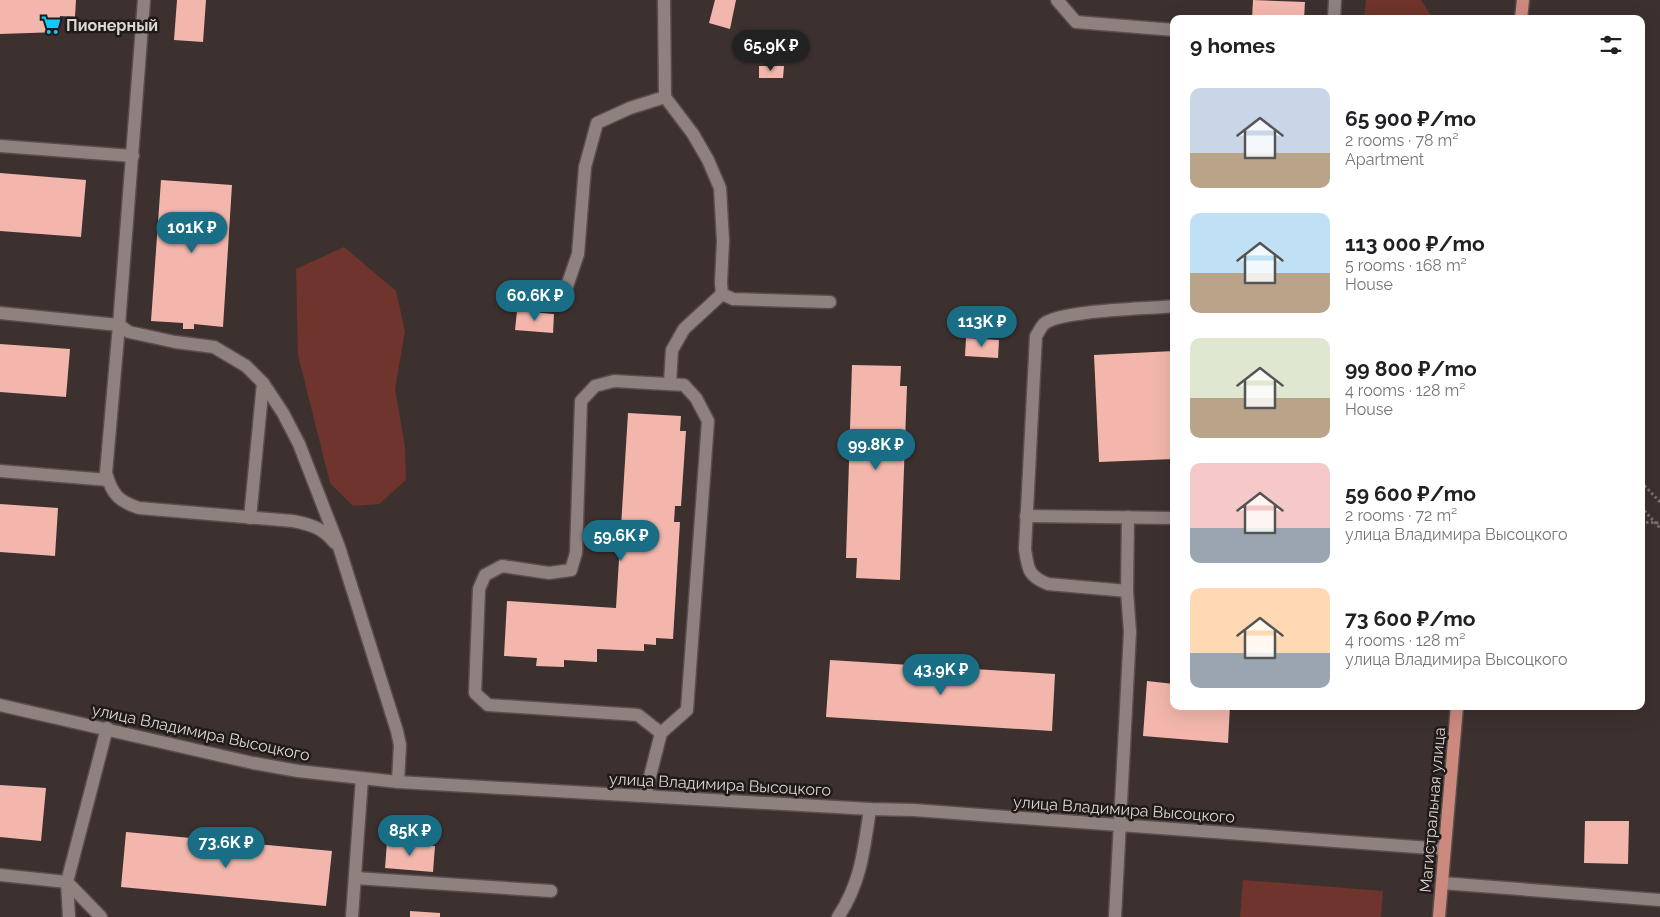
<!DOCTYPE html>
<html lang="en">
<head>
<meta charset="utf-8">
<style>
	:root { --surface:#fff; --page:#f2f2f2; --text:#202124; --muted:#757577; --accent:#196d85 }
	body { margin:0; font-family:Raleway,sans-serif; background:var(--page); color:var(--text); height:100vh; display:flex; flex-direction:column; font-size:19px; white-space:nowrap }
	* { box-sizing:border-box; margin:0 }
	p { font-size:16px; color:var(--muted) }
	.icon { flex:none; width:28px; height:28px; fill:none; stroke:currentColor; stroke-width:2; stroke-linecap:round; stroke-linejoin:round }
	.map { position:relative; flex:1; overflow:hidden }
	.side { position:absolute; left:1170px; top:15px; width:475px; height:695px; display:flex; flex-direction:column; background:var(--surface); border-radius:10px; box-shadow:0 5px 20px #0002 }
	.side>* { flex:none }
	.price { position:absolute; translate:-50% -42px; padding:0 11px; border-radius:18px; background:var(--accent); color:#fff; font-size:16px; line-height:32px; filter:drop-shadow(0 1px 2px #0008) }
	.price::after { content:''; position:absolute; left:50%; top:30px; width:15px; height:11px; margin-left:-8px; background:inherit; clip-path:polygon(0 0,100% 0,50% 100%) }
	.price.current { background:#222; color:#fff }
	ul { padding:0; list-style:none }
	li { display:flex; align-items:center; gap:15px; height:125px; padding:0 20px }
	li span { display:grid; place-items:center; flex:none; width:140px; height:100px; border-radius:10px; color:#555 }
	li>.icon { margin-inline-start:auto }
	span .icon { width:60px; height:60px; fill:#fffc; stroke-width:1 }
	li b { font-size:21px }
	h2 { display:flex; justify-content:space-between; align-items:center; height:60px; padding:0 20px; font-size:21px }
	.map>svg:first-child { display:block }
	.green { fill:#6f342c }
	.building { fill:#f3b6ac }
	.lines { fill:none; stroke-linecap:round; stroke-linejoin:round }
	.minor-casing { stroke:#584e4c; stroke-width:15 }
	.major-casing { stroke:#584e4c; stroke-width:15 }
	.path { stroke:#796e6d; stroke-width:3; stroke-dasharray:2.5 2.5; stroke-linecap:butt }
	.minor { stroke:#8f817e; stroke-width:12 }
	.major { stroke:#cc897e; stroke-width:12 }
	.labels { text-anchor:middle; stroke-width:5; stroke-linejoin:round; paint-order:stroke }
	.poi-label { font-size:16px; font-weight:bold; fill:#ded6d5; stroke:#201a19; text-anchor:start }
	.street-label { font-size:16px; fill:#ded6d5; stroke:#201a19 }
</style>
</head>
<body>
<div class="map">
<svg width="1660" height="917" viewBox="0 0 1660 917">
	<rect width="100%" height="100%" fill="#3d312f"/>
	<!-- green -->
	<g class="green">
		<polygon points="1366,0 1421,0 1433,19 1364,19"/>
		<polygon points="344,247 396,291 405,331 395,389 405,447 406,480 379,504 353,506 330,483 298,355 296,269"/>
		<polygon points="1243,880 1383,891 1381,917 1240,917"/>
	</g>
	<!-- building -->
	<g class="building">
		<polygon points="0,0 76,0 75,17 60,16 59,32 0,34"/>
		<polygon points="177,0 206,0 203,42 174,40"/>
		<polygon points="715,0 736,0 730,29 709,23"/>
		<polygon points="1253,0 1305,2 1304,19 1252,19"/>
		<polygon points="759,66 784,66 783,78 759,78"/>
		<polygon points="0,173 86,180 81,237 0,231"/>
		<polygon points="161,180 232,185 223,327 194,324 194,329 183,329 183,323 151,321"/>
		<polygon points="517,311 554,314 553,333 515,330"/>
		<polygon points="966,338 999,340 998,358 965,356"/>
		<polygon points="0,344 70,349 66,397 0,392"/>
		<polygon points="1174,351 1174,459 1099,462 1094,355"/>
		<polygon points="852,365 901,366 900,386 907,386 900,580 856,578 857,558 846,558"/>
		<polygon points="628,413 681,416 680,431 686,431 681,506 675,506 674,522 680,522 673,639 656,638 656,645 644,644 644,651 597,649 597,662 564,660 564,667 536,666 537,658 504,656 507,601 616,608"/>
		<polygon points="0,504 58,508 55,556 0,552"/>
		<polygon points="830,660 1055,674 1052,731 826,717"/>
		<polygon points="1147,681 1174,684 1174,706 1230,706 1228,743 1143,736"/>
		<polygon points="0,785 46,788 41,841 0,837"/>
		<polygon points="1585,821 1629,821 1628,864 1584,863"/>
		<polygon points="126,832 332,851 326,906 121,887"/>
		<polygon points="387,842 435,846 433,872 385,868"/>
		<polygon points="410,911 440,913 440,917 410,917"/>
	</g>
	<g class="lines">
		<defs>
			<g id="minor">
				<polyline points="144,0 119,325 129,332 175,342 214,347 246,366 263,383 283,413 299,444 339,547 397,731 400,745 398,782"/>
				<polyline points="664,0 665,97 693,134 708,160 720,188 723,241 721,283 722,294 733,299 830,302"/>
				<polyline points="1057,0 1076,22 1174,30"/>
				<polyline points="1334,19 1335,0"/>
				<polyline points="0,146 133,156"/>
				<polyline points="564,295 578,254 585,167 597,123 630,108 665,97"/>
				<path d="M 0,313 L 119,325 L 106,473 C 112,494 118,501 139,508 L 293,521 C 313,525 322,528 335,543"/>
				<polyline points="670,383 672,350 684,329 722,294"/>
				<polyline points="0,471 108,480"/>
				<polyline points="1026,516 1174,518"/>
				<polyline points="250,518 263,383"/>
				<path d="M 1127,591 L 1048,584 C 1028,576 1028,569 1025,549 L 1036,336 C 1039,332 1041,326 1045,323 C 1064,310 1146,309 1174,306"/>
				<polyline points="0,705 253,763 298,771 398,782 870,809 914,810 1444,849"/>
				<polyline points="645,796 661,733 687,710 708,421 696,398 684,385 614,381 595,386 581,401 576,553 571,570 549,573 502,566 485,575 479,589 475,693 488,705 638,715 661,733"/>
				<polyline points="0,875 67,882 107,728"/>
				<polyline points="355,878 551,891"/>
				<polyline points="1442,883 1660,900"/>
				<polyline points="69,917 67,882 101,917"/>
				<polyline points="352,917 362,778"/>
				<path d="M 838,917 C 861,883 864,849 870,809"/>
				<polyline points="1115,917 1130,632 1127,591 1128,517"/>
			</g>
			<g id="major">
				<polyline points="1521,19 1523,0"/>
				<polyline points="1439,917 1457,706"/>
			</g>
		</defs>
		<!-- minor casing -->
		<use href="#minor" class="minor-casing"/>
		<!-- major casing -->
		<use href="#major" class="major-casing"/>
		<!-- path -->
		<g class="path">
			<polyline points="1641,482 1660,502"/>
			<polyline points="1641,507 1660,528"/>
			<polyline points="1641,522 1660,523"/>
		</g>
		<!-- minor -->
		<use href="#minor" class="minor"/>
		<!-- major -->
		<use href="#major" class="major"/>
	</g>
	<!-- icons -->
	<defs>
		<symbol id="supermarket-bare" viewBox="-9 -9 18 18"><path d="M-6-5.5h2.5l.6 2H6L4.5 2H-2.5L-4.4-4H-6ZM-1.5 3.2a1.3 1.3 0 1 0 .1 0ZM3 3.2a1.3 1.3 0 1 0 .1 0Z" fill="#11cafb" stroke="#201a19" stroke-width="2.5" paint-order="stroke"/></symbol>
	</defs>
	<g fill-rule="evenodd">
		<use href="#supermarket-bare" x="37" y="11" width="28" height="28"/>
	</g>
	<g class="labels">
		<!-- poi labels -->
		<g class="poi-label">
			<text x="66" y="31">Пионерный</text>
		</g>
		<!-- street labels -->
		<g class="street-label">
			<text transform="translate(201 732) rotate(12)" y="6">улица Владимира Высоцкого</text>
			<text transform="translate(720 784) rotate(3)" y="6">улица Владимира Высоцкого</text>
			<text transform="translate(1124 809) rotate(4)" y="6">улица Владимира Высоцкого</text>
			<text transform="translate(1432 810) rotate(-85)" y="6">Магистральная улица</text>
		</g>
	</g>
</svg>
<b class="price current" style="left:771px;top:72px">65.9K ₽</b>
<b class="price" style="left:192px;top:254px">101K ₽</b>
<b class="price" style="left:535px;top:322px">60.6K ₽</b>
<b class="price" style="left:982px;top:348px">113K ₽</b>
<b class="price" style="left:876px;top:471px">99.8K ₽</b>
<b class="price" style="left:621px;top:562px">59.6K ₽</b>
<b class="price" style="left:941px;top:696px">43.9K ₽</b>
<b class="price" style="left:410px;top:857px">85K ₽</b>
<b class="price" style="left:226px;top:869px">73.6K ₽</b>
<section class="side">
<h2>9 homes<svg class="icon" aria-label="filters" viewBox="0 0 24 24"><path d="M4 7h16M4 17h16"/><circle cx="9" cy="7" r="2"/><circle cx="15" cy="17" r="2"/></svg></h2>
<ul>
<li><span style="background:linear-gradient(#c9d6e8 65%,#b9a48a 0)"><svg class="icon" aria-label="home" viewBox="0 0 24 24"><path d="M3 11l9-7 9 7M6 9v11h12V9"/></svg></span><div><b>65 900 ₽/mo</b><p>2 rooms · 78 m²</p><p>Apartment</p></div></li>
<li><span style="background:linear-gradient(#bfe0f5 60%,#b9a48a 0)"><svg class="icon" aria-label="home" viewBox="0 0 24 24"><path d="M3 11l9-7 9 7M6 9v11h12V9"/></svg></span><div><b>113 000 ₽/mo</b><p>5 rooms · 168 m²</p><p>House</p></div></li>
<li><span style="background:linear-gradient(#dfe7d0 60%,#b9a48a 0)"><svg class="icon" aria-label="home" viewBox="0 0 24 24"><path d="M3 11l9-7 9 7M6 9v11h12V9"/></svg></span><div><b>99 800 ₽/mo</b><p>4 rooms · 128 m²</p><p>House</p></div></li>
<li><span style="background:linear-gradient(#f6c9c9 65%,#9aa5b1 0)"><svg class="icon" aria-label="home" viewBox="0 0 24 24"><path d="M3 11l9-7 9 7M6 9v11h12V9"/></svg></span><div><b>59 600 ₽/mo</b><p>2 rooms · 72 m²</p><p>улица Владимира Высоцкого</p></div></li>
<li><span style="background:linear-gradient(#ffd9b3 65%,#9aa5b1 0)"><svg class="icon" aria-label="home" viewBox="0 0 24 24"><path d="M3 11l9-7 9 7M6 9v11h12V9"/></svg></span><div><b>73 600 ₽/mo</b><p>4 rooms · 128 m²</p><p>улица Владимира Высоцкого</p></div></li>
</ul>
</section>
</div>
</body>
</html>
